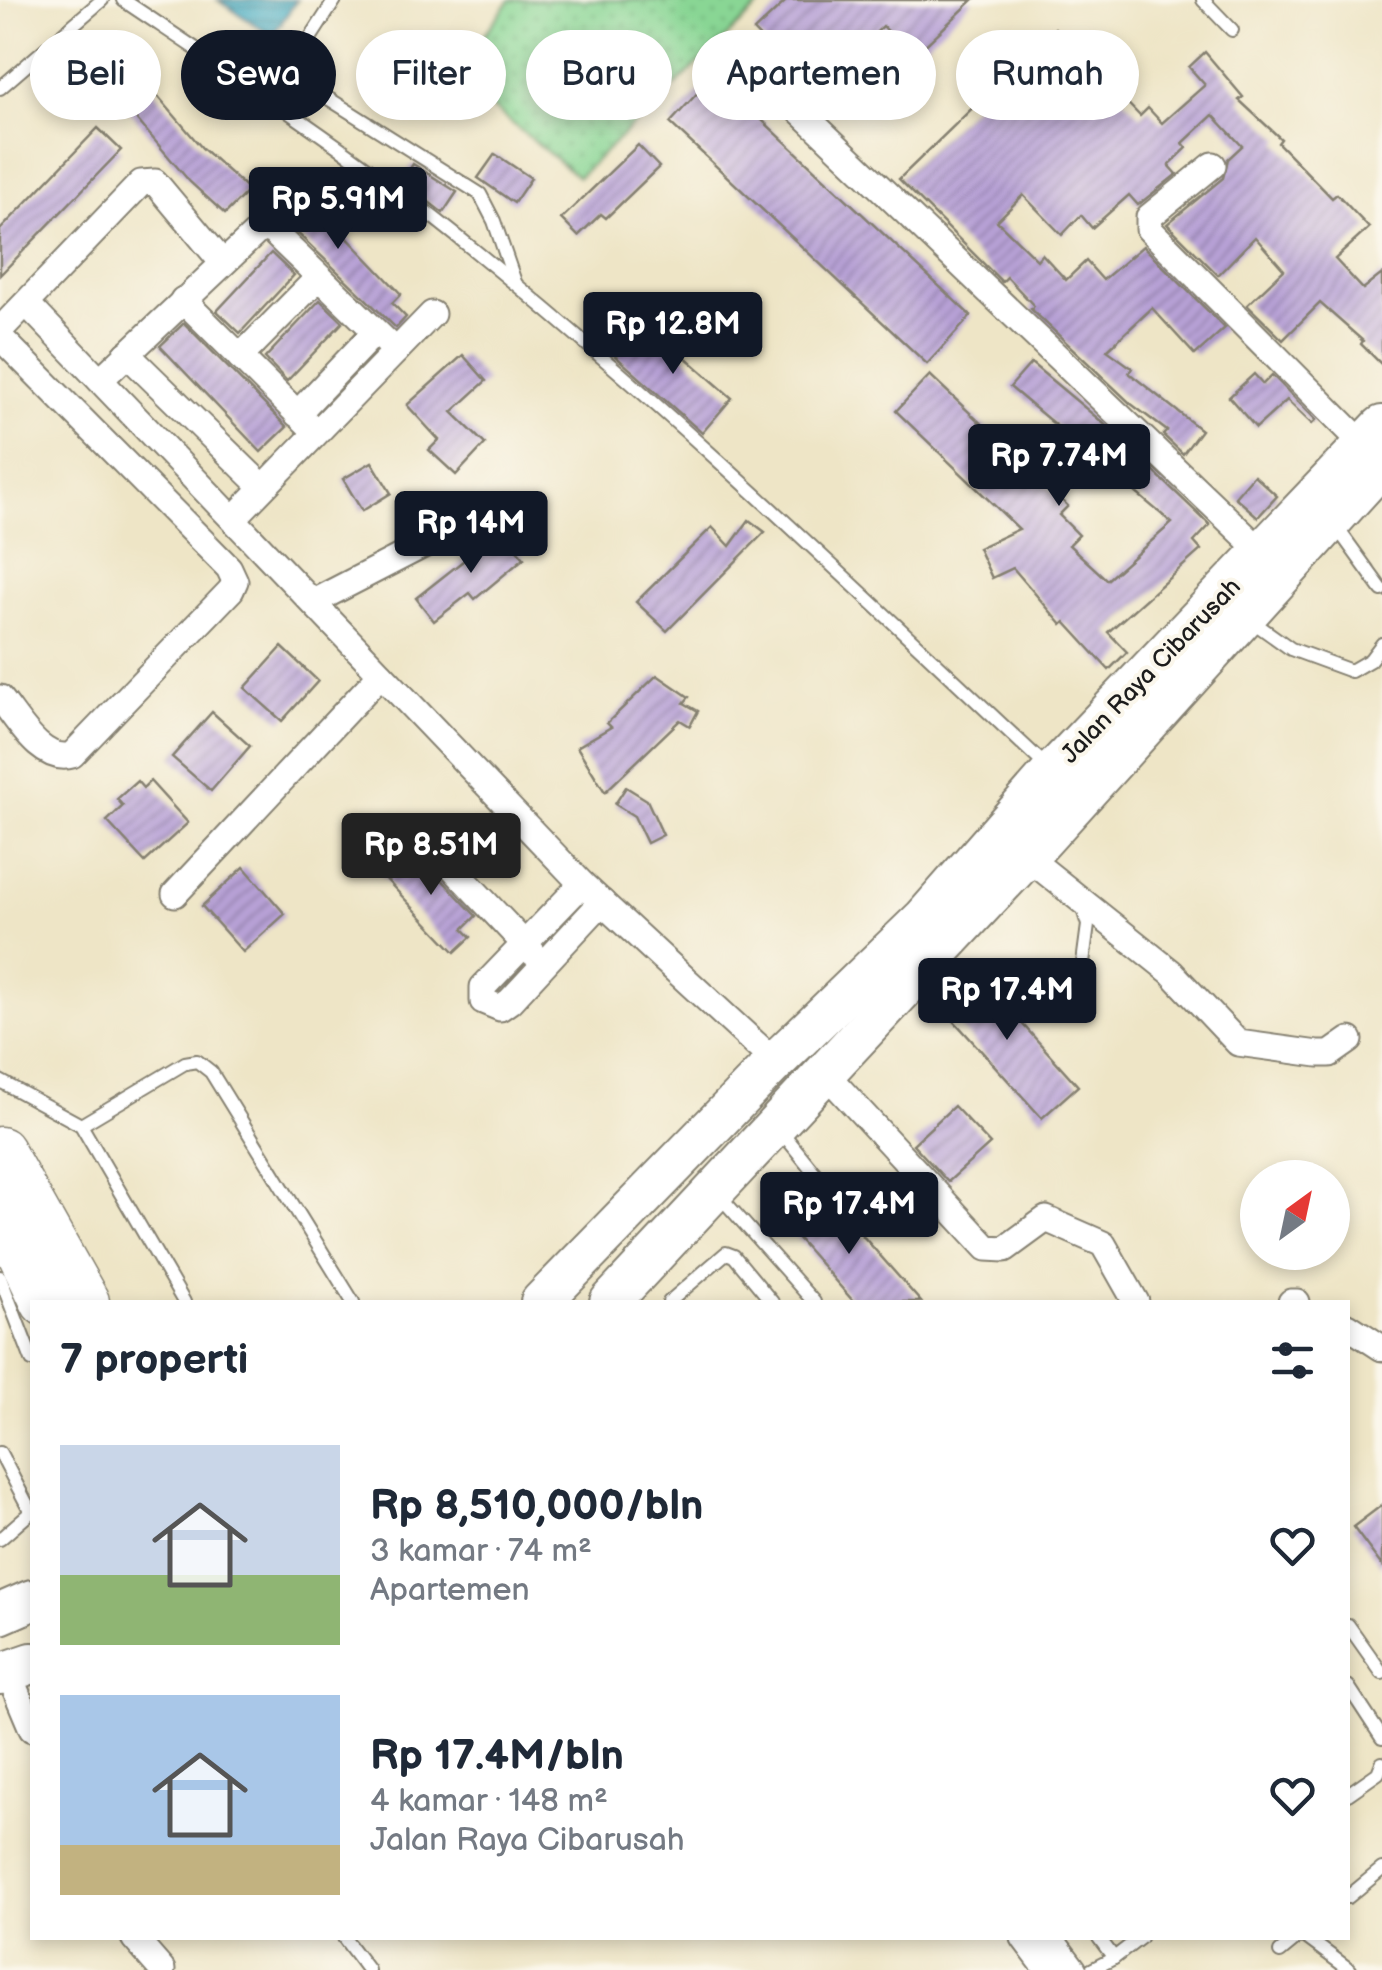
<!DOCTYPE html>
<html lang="id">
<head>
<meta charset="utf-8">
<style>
	:root { --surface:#fff; --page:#f2f2f3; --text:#1f2937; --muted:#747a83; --accent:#111827 }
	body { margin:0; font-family:"Balsamiq Sans",sans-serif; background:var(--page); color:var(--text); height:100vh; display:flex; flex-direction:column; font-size:38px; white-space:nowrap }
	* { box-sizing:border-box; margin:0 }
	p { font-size:32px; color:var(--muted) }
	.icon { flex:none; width:55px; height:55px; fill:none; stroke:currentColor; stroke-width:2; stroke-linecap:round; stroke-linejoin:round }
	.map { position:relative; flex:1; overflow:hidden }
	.drawer { position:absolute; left:30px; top:1300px; width:1320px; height:640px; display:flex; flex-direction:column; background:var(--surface); border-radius:0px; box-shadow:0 5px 15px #0003 }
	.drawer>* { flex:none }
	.top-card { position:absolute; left:30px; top:30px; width:1322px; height:90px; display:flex; gap:20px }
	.needle { width:65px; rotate:33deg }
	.buttons { position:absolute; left:1240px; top:1160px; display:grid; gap:20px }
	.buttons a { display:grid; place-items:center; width:110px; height:110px; border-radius:50%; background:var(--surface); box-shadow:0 5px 15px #0003; font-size:50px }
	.price { position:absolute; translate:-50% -85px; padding:0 22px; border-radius:10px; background:var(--accent); color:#fff; font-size:32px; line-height:65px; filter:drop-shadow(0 2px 5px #0008) }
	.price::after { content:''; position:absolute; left:50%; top:60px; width:30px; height:22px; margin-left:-15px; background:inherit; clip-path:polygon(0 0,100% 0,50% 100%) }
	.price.current { background:#222; color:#fff }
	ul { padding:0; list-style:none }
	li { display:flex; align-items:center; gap:30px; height:250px; padding:0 30px }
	li span { display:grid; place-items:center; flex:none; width:280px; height:200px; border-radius:0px; color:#555 }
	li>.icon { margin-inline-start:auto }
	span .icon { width:120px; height:120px; fill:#fffc; stroke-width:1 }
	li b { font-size:42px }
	h2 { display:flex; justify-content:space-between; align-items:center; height:120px; padding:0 30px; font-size:42px }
	.tag { padding:0 35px; border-radius:45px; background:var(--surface); box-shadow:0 5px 15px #0003; font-size:35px; line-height:90px }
	.tag.current { background:var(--accent); color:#fff }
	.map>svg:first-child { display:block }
	.grass { fill:url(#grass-dots); stroke:#527958; stroke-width:2.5 }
	.water { fill:url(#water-rules); stroke:#2e626e; stroke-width:2.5 }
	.building { fill:url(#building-hatch) }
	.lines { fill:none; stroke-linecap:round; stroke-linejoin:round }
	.lane-casing { stroke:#858071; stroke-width:16 }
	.street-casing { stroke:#858071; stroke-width:29 }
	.primary-casing { stroke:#858071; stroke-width:44 }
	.highway-casing { stroke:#858071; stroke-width:51 }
	.lane { stroke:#fff; stroke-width:12 }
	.street { stroke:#fff; stroke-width:25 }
	.primary { stroke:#fff; stroke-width:40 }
	.highway { stroke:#fff; stroke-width:48 }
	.labels { text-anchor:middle; stroke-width:8; stroke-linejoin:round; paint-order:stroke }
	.street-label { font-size:25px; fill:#1c1c1c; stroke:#fbf7ec }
</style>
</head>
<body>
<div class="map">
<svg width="1382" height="1970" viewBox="0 0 1382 1970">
	<defs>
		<pattern id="grass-dots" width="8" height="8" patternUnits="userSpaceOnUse" patternTransform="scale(2.5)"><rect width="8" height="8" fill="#89d694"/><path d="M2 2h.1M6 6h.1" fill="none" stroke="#76b77f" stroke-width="1.8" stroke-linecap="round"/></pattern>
		<pattern id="water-rules" width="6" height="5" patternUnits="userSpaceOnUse" patternTransform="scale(2.5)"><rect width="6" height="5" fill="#40a9c0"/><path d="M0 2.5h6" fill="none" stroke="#35899b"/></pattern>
		<pattern id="building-hatch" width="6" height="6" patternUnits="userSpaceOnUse" patternTransform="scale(2.5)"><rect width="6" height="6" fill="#b7a1d6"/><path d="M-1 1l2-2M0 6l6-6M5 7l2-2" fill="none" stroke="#9482ad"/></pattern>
	</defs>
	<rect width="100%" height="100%" fill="#fbf7ec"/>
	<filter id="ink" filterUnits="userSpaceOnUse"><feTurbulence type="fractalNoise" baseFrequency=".01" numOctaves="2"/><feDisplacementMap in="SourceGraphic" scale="20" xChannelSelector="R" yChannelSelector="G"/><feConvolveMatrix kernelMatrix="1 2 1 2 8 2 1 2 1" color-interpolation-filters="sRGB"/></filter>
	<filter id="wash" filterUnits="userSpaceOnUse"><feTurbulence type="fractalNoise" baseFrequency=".0048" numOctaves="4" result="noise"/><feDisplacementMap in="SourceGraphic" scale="40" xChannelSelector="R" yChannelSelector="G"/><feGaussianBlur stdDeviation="2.25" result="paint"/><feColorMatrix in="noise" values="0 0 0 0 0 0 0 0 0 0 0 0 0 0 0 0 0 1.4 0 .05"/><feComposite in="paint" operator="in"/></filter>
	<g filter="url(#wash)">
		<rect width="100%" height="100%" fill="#eee5c6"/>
		<!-- grass -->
		<polygon class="grass" points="510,0 766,0 578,177 454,76"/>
		<!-- water -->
		<polygon class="water" points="218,0 297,0 272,36"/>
		<g id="blocks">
			<!-- building -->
			<g class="building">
				<polygon points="787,0 973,0 913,57 883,26 813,93 754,31"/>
				<polygon points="1055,28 1140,116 1148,108 1162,123 1205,85 1189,67 1205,52 1243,97 1239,100 1281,139 1278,143 1332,198 1337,194 1369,228 1335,259 1363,289 1382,274 1382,365 1361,344 1363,341 1320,303 1283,340 1247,305 1284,270 1255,237 1218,275 1167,224 1223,178 1228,159 1242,146 1213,115 1183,143 1187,148 1169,165 1177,174 1138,205 1129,195 1092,228 1081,215 1062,235 1023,195 997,221 1037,260 1042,254 1066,280 1086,261 1103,280 1143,246 1225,328 1195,355 1152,308 1107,350 1132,368 1129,373 1201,430 1183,454 1163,435 1167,431 1130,403 1031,309 1034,306 1007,277 1002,282 899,179"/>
				<polygon points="714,75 971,316 927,364 670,123"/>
				<polygon points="151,88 202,148 249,190 225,214 190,182 127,108"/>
				<polygon points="98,128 121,150 0,275 0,230"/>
				<polygon points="638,145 659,167 606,218 601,214 578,236 561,219"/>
				<polygon points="495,154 531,178 514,203 478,178"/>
				<polygon points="413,164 457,192 443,213 402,181"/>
				<polygon points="296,184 401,294 392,303 406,317 396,328 284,220 266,212"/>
				<polygon points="271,253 294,275 240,333 217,311"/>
				<polygon points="320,300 343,322 287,381 265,358"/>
				<polygon points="644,321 732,398 702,433 614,355"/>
				<polygon points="184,323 287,427 261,452 160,346"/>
				<polygon points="463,355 486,381 452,412 485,444 456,475 429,450 439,440 407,405"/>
				<polygon points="1031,363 1102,422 1210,525 1194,542 1201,550 1108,632 1127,652 1109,670 1065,622 1062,625 1013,568 992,578 978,548 1019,529 896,411 930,375 1068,506 1059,515 1079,535 1069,545 1107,580 1172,523 1010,387"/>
				<polygon points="1254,374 1263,384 1272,375 1316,420 1312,424 1287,400 1256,428 1229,397"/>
				<polygon points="372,462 391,493 362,511 343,479"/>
				<polygon points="1254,475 1277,496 1258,517 1235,497"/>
				<polygon points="749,520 765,532 667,631 636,602 712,527 730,546"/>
				<polygon points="501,531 524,558 475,599 470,593 434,621 416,598"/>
				<polygon points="282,647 318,681 282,721 245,688"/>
				<polygon points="657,675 689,697 684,703 698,711 690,726 680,720 605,792 577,747 611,727 607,723"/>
				<polygon points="212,712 250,746 211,791 172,757"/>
				<polygon points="137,781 143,788 150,781 188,823 145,862 107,821 123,806 117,799"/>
				<polygon points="626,787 647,800 663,835 647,843 634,816 615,804"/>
				<polygon points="413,849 476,916 463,929 471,937 455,952 380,873"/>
				<polygon points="244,867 285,914 243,952 202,906"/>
				<polygon points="972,968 1078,1086 1042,1118 936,1001 949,997 951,987"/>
				<polygon points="954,1106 990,1144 948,1182 913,1144"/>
				<polygon points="821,1197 843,1224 854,1226 921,1302 854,1302 787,1226"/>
				<polygon points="1382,1505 1382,1566 1353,1527"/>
			</g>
		</g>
	</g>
	<g filter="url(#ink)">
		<use href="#blocks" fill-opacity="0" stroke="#858071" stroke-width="2.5"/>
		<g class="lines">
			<defs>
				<g id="lane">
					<path d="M 123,0 C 242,80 363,159 474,250 C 674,412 859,591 1047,767"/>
					<polyline points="1203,0 1232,30"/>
					<polyline points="288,73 480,194 494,221 515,282"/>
					<polyline points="0,88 102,0"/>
					<polyline points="271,99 335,0"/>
					<polyline points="1335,525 1382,590"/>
					<polyline points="1249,619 1291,649 1351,671 1370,660 1382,644"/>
					<polyline points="928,973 942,990"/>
					<polyline points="1078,1000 1088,925 1083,909"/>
					<polyline points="0,1081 81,1125 184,1302"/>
					<polyline points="81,1125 185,1063 197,1061 211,1072 353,1302"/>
					<polyline points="781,1131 850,1217"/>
					<polyline points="717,1193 814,1302"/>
					<polyline points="0,1277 32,1360"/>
					<polyline points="669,1302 726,1253 734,1256 772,1302"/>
					<polyline points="0,1453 31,1512 0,1539"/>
					<polyline points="1348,1625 1382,1673"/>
					<polyline points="1348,1686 1382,1738"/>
					<polyline points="1348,1794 1378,1773 1382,1763"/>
					<polyline points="1348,1897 1382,1869"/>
					<polyline points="344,1938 368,1970"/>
					<polyline points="1099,1938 1114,1958 1140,1938"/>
					<polyline points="1307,1938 1350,1970"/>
					<polyline points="1280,1952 1297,1938"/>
					<polyline points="1091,1970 1114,1958"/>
				</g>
				<g id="street">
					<polyline points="759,72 1262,552"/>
					<polyline points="1213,165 1149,217 1149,229 1363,444"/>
					<polyline points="183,300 316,432"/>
					<polyline points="27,304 582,884 775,1062"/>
					<polyline points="0,330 141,183 155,182 222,262"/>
					<path d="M 0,337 L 229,568 L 235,581 L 231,590 L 72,755 C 41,764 17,718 0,698"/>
					<polyline points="127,354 263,487"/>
					<polyline points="240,357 317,279"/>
					<polyline points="100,380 261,228 273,232 396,351"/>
					<polyline points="297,414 375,332"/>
					<polyline points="234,518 432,314"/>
					<polyline points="315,601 468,522"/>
					<polyline points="418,831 533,953"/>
					<polyline points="1027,857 1171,972 1238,1043 1318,1054 1330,1054 1350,1040"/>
					<polyline points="582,884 483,987 483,1001 500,1008 510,1001 602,902"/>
					<polyline points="175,894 381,674"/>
					<polyline points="824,1072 987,1248 1005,1249 1046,1219 1103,1244 1136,1302"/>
					<polyline points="1291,1302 1297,1302"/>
					<polyline points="1348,1326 1382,1348"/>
					<polyline points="8,1672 32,1729"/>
					<polyline points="134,1938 162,1970"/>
					<polyline points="1024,1938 1048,1970"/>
					<polyline points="1050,1938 1074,1970"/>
				</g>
				<g id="primary">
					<polyline points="541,1302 775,1062 924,918 1052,772 1382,426"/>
					<polyline points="610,1302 1027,857 1382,465"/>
					<polyline points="0,1614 32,1600"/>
					<polyline points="0,1674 32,1663"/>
				</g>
				<g id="highway">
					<polyline points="0,1151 85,1302"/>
					<polyline points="6,1220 45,1302"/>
				</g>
			</defs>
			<!-- lane casing -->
			<use href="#lane" class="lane-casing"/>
			<!-- street casing -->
			<use href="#street" class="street-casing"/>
			<!-- primary casing -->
			<use href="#primary" class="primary-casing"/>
			<!-- highway casing -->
			<use href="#highway" class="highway-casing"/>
			<!-- lane -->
			<use href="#lane" class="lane"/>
			<!-- street -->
			<use href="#street" class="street"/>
			<!-- primary -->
			<use href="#primary" class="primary"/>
			<!-- highway -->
			<use href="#highway" class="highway"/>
		</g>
	</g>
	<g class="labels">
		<!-- street labels -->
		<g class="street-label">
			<text transform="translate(1150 670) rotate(-46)" y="9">Jalan Raya Cibarusah</text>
		</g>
	</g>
</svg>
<div class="buttons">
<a><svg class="needle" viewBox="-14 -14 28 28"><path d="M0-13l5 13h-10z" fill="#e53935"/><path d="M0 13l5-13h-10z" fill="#747a83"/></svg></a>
</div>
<b class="price" style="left:338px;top:252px">Rp 5.91M</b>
<b class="price" style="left:673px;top:377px">Rp 12.8M</b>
<b class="price" style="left:1059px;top:509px">Rp 7.74M</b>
<b class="price" style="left:471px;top:576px">Rp 14M</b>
<b class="price current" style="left:431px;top:898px">Rp 8.51M</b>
<b class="price" style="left:1007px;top:1043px">Rp 17.4M</b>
<b class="price" style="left:849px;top:1257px">Rp 17.4M</b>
<div class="top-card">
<a class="tag">Beli</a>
<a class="tag current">Sewa</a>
<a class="tag">Filter</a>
<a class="tag">Baru</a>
<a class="tag">Apartemen</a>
<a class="tag">Rumah</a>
</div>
<section class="drawer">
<h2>7 properti<svg class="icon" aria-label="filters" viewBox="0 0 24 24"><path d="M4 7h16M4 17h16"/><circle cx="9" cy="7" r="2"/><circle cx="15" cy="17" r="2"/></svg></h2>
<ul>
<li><span style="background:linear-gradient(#c9d6e8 65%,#8fb573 0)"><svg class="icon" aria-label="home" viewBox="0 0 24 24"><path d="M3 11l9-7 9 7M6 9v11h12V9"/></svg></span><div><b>Rp 8,510,000/bln</b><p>3 kamar · 74 m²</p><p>Apartemen</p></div><svg class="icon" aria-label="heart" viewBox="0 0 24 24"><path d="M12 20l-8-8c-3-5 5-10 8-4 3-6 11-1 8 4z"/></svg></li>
<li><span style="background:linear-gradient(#a9c7e8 75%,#c2b280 0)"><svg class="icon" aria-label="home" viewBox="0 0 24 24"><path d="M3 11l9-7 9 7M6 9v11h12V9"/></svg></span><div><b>Rp 17.4M/bln</b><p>4 kamar · 148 m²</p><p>Jalan Raya Cibarusah</p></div><svg class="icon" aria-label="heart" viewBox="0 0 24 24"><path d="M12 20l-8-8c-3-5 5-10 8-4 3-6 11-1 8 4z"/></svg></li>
</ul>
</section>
</div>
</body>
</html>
